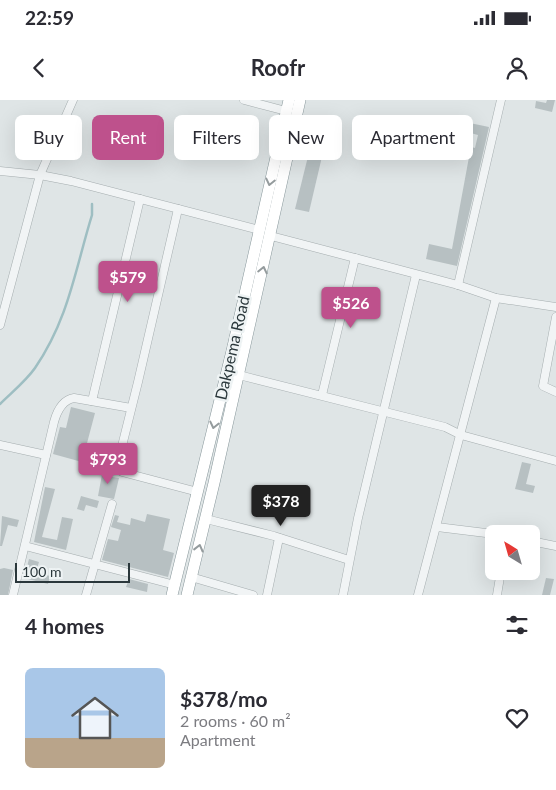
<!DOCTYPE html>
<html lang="en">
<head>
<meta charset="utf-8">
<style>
	:root { --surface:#fff; --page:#f2f2f3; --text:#2b2b33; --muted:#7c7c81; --line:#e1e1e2; --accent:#be518c }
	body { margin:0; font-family:Lato,sans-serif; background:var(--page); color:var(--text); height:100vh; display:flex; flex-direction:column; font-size:19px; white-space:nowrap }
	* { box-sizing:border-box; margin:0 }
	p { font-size:16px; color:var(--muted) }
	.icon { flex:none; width:28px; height:28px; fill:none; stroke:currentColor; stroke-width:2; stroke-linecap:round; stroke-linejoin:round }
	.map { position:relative; height:495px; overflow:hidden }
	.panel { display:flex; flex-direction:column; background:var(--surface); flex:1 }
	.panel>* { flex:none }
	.guide { position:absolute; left:15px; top:15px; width:526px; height:45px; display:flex; gap:10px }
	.needle { width:32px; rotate:323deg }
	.controls { position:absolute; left:485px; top:425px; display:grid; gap:10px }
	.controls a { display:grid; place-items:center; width:55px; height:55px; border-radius:8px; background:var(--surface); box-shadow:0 5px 20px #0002; font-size:25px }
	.scale { position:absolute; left:15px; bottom:12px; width:115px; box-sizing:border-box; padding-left:5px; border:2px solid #2a373b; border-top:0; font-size:14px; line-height:18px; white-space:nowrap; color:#2a373b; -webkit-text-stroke:4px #eef3f4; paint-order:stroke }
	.price { position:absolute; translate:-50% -42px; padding:0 11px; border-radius:5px; background:var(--accent); color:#fff; font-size:16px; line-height:32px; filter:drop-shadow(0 1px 2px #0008) }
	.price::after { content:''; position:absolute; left:50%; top:30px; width:15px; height:11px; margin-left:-8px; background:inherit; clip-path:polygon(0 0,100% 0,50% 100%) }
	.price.active { background:#222; color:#fff }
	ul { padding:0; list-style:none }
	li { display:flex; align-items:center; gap:15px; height:125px; padding:0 25px }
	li+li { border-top:1px solid var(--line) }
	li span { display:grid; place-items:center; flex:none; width:140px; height:100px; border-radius:8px; color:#555 }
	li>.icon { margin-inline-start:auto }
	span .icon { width:60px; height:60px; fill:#fffc; stroke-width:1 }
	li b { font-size:21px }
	h2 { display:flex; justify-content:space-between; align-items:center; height:60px; padding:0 25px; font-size:21px }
	.chip { padding:0 18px; border-radius:8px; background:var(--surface); box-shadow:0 5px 20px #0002; font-size:18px; line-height:45px }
	.chip.active { background:var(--accent); color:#fff }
	.status { display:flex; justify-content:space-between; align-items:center; height:35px; padding:0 25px; background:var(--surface); direction:ltr }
	.status svg { height:14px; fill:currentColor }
	header { display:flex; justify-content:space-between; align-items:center; height:65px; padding:0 25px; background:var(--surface); font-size:22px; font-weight:700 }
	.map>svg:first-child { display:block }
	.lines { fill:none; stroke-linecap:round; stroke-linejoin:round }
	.stream { stroke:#9ebec2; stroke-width:2.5 }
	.building { fill:#b7c0c2 }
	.minor-casing { stroke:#a5adaf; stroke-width:9 }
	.highway-casing { stroke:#88979b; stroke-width:12 }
	.minor { stroke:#f1f4f5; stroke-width:8 }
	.highway { stroke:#fff; stroke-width:11 }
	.oneway { stroke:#949b9d }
	.labels { text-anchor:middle; stroke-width:5; stroke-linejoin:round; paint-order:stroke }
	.street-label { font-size:16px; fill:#2a373b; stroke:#eef3f4 }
</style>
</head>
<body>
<div class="status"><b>22:59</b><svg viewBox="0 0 49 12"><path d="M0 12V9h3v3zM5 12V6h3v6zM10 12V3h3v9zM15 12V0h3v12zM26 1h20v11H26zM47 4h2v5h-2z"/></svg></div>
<header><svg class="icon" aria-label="back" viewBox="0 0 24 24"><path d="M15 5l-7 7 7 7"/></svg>Roofr<svg class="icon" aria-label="person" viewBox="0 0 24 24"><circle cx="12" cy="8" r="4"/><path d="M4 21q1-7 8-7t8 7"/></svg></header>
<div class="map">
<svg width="556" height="495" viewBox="0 0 556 495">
	<rect width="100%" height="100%" fill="#dfe5e6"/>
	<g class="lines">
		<!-- stream -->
		<path class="stream" d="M 0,304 C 11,293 26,281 35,268 C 69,218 75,170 92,115 L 92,104"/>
	</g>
	<!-- building -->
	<g class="building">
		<polygon points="547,0 555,0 552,12 535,8 536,1 546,3"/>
		<polygon points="465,22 489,27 457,166 426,159 429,144 452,149 469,57 458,54 461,44 475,48 478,35 463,31"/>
		<polygon points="315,28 328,31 309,112 295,109"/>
		<polygon points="71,307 95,313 82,362 53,354 60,327 66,328"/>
		<polygon points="522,362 531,364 526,384 535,386 533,393 515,389"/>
		<polygon points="103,369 113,371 112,377 119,378 114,399 98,396"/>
		<polygon points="45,387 55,389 42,437 57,440 62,417 73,419 66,450 34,442"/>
		<polygon points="81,396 99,401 97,408 86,405 84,411 77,409"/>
		<polygon points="147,414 170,419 163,450 174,453 168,477 102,460 108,439 118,441 121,430 111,427 115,415 119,416 117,422 130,425 131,418 145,422"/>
		<polygon points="2,416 19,420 17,427 8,425 2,446 0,446"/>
		<polygon points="29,459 39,462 36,472 50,476 48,484 24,478"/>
		<polygon points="4,468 13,470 8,495 0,495 0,469"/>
		<polygon points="546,478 554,479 550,495 542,495"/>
		<polygon points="129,479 148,484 147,492 126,487"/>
	</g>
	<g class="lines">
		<defs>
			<g id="minor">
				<polyline points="244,0 286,11"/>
				<polyline points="0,71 40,75 71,81 259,130"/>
				<polyline points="178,109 138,282 118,362 122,372 198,392"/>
				<polyline points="271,136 458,185 496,198 556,207"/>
				<polyline points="458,185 501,0"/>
				<polyline points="556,217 543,286 556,292"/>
				<polyline points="0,225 40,75 73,0"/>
				<polyline points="239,275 445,327 461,335 556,361"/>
				<polyline points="322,295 355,158"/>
				<polyline points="92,301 140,99"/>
				<polyline points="0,345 46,355"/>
				<polyline points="206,419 274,436 349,460"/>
				<polyline points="437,427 494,434"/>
				<polyline points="531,441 556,446"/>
				<polyline points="25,446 175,485"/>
				<polyline points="191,477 253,495"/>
				<path d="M 13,495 L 54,322 C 57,311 62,300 74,298 L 131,308"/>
				<polyline points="86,495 112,404"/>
				<polyline points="267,495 279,438"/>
				<polyline points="343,495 358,418 416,175"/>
				<polyline points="418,495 496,198"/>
				<polyline points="497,495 501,471"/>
			</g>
			<g id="highway">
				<polyline points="172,495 232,251 289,0"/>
				<polyline points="187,495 214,383 300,0"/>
			</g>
		</defs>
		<!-- minor casing -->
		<use href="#minor" class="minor-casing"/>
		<!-- highway casing -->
		<use href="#highway" class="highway-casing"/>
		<!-- minor -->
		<use href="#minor" class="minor"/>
		<!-- highway -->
		<use href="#highway" class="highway"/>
	</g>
	<!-- one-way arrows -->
	<defs><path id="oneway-chevron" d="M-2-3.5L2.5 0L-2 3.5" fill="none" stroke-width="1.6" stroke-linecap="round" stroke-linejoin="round" transform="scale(1.25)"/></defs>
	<g class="oneway">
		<use href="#oneway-chevron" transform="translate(270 82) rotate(103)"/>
		<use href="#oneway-chevron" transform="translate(263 170) rotate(-77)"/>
		<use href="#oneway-chevron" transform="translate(214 325) rotate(103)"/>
		<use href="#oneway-chevron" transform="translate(199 448) rotate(-76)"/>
	</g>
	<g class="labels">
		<!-- street labels -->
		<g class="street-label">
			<text transform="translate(232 248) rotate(-77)" y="6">Dakpema Road</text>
		</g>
	</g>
</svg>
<div class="controls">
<a><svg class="needle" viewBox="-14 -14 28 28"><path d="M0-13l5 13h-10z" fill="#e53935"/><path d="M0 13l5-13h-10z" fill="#7c7c81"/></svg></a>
</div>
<div class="scale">100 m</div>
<b class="price" style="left:128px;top:203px">$579</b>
<b class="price" style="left:351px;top:229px">$526</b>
<b class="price" style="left:108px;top:385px">$793</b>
<b class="price active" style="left:281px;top:427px">$378</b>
<div class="guide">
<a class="chip">Buy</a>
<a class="chip active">Rent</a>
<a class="chip">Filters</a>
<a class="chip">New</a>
<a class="chip">Apartment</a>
</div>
</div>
<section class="panel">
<h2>4 homes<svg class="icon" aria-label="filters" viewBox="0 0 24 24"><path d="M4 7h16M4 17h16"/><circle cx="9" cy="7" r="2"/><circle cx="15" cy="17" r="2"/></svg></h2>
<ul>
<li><span style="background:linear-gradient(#a9c7e8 70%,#b9a48a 0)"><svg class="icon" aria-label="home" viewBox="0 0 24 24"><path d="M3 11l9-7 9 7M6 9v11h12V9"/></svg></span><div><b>$378/mo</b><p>2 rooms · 60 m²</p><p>Apartment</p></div><svg class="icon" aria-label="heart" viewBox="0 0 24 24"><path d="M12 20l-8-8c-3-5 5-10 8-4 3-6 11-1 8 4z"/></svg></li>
</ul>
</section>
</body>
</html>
